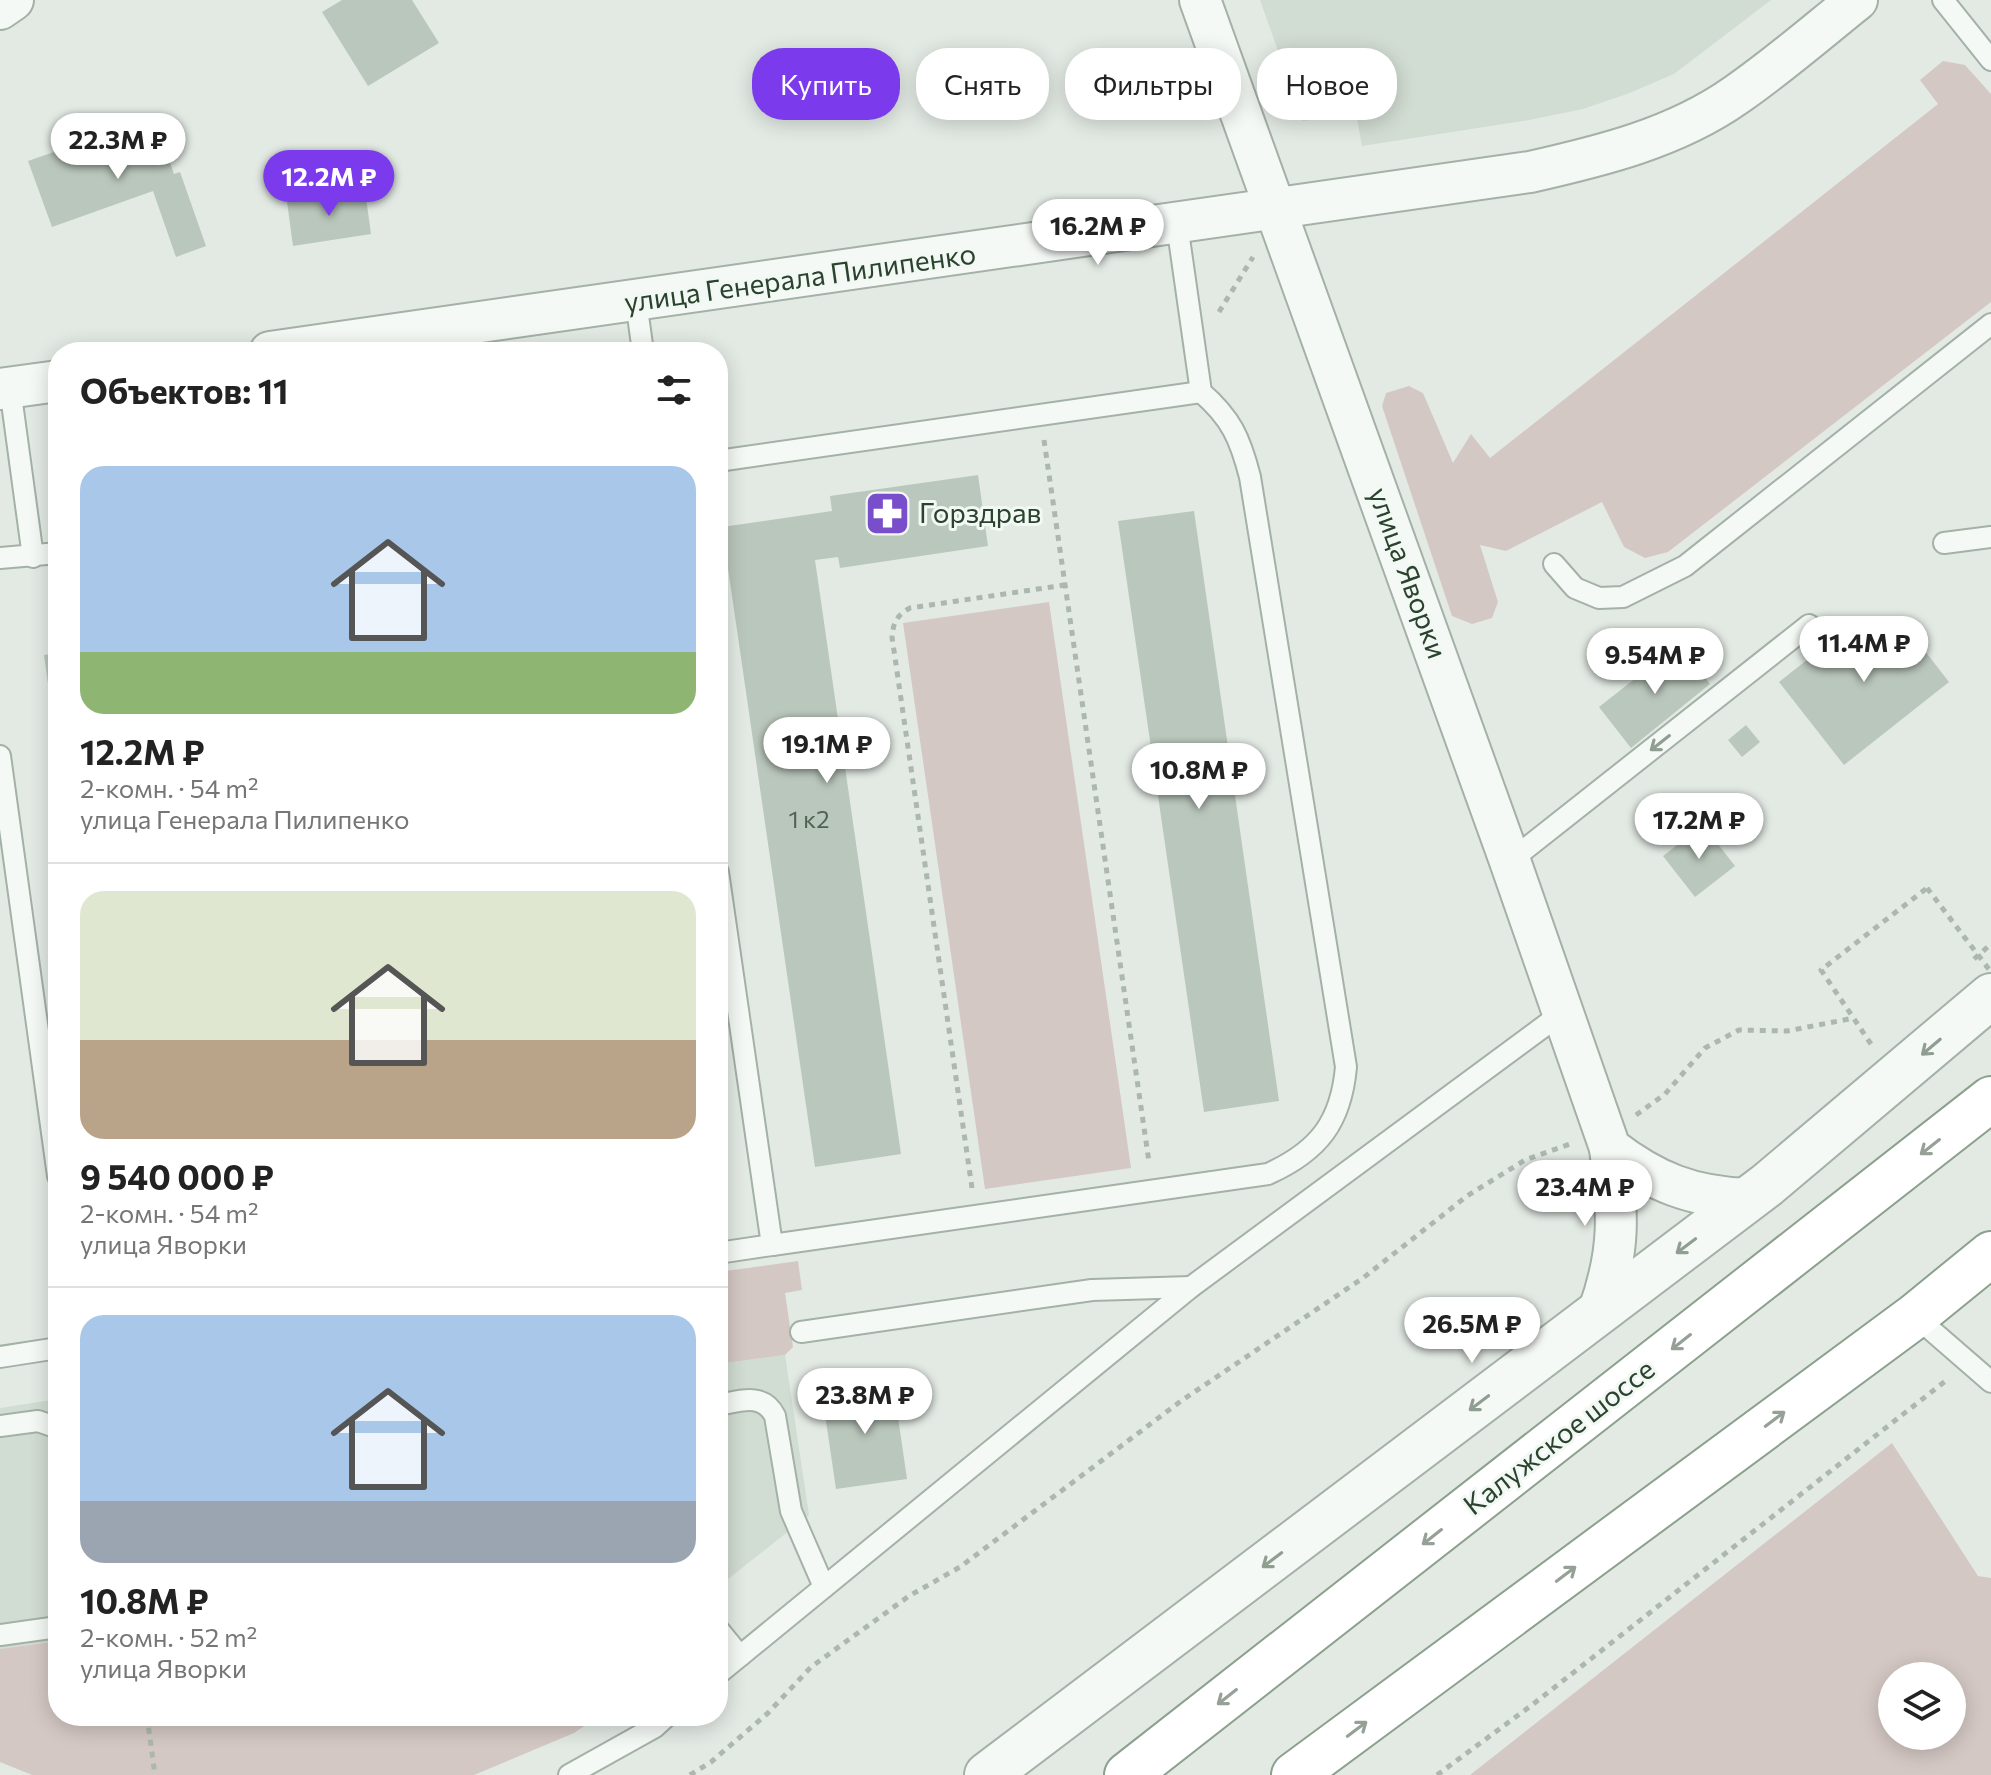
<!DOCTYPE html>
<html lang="ru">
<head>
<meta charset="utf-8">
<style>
	:root { --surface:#fff; --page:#f2f2f2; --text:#222; --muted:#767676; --line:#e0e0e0; --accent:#7c3aed }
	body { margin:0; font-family:Commissioner,sans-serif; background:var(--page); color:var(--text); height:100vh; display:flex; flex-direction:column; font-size:30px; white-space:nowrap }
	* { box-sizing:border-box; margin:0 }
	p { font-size:26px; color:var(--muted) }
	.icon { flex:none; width:44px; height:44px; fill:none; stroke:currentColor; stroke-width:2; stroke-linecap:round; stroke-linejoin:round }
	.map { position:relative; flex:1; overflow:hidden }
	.sheet { position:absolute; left:48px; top:342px; width:680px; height:1384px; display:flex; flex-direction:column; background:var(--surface); border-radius:32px; box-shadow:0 4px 20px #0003 }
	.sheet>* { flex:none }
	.top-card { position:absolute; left:752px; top:48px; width:760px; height:72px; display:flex; gap:16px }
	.buttons { position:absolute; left:1878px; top:1662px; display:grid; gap:16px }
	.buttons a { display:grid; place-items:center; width:88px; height:88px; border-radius:50%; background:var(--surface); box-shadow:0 4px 20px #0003; font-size:40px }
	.price { position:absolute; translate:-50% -68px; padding:0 18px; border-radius:28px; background:#fff; color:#222; font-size:26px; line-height:52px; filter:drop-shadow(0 2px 4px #0008) }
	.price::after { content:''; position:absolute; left:50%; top:48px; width:24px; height:18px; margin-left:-12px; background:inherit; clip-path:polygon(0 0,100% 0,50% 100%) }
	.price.selected { background:var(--accent); color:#fff }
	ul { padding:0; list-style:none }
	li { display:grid; align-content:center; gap:16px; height:424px; padding:0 32px }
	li+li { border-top:2px solid var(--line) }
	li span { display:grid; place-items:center; height:248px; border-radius:24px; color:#555 }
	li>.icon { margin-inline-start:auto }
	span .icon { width:144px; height:144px; fill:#fffc; stroke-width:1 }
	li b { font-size:34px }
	h2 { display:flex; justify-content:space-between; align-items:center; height:96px; padding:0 32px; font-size:34px }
	.chip { padding:0 28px; border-radius:32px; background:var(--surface); box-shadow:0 4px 20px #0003; font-size:28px; line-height:72px }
	.chip.selected { background:var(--accent); color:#fff }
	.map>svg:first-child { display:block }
	.built { fill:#d1dcd2 }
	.green { fill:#d4c8c4; fill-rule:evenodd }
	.building { fill:#bac7bc }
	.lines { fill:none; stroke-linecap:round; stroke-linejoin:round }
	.service-casing { stroke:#a4b1a6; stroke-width:24 }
	.minor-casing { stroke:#a4b1a6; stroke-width:44 }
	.tertiary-casing { stroke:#a4b1a6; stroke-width:48 }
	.trunk-casing { stroke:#8ba08d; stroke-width:48 }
	.path { stroke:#acb7ae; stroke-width:5; stroke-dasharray:6 6; stroke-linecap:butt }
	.service { stroke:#f5f9f6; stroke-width:20 }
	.minor { stroke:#f5f9f6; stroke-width:40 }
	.tertiary { stroke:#f5f9f6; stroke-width:44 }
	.trunk { stroke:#fff; stroke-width:44 }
	.path-bridge { stroke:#acb7ae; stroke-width:5; stroke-dasharray:6 6; stroke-linecap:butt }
	.oneway { stroke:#909e92 }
	.oneway2 { stroke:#95a096 }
	.labels { text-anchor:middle; stroke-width:6; stroke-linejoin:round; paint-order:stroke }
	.number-label { font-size:24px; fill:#4f6352 }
	.street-label { font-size:28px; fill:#2b422e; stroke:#f2f8f3 }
	.poi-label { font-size:28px; fill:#2b422e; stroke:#f2f8f3; text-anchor:start }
</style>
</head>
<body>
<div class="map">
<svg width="1991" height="1775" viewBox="0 0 1991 1775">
	<rect width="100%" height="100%" fill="#e3eae4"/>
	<!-- built -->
	<g class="built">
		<polygon points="1260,0 1771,0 1674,74 1627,94 1583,109 1529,120 1362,146 1356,113 1303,121"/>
		<polygon points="785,1355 809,1515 718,1587 718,1364"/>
		<polygon points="58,1399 58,1641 0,1649 0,1408"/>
	</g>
	<!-- green -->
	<g class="green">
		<polygon points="1943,61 1965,65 1991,94 1991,302 1668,552 1645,558 1624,547 1602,502 1506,551 1480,545 1498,602 1492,618 1472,624 1452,616 1382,406 1386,393 1409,386 1423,393 1453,463 1471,434 1490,458 1938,104 1920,80"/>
		<polygon points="1049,602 1131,1168 985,1189 903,623"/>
		<polygon points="798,1261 802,1290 785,1293 793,1347 785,1355 718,1364 718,1272"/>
		<path d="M 1892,1443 L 1978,1576 L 1991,1578 L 1991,1775 L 1470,1775 ZM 1892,1676 L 1952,1676 L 1952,1736 L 1892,1736 Z"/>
		<polygon points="58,1641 58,1716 599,1716 574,1733 474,1775 32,1775 0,1762 0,1649"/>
	</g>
	<!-- building -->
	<g class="building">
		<polygon points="342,0 412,0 439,43 368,86 322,12"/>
		<polygon points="154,117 174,174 180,172 206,246 176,257 153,191 52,227 28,161"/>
		<polygon points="365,190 371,234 293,246 287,202"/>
		<polygon points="978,475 988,546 840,568 838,557 815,560 901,1154 815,1167 722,527 832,511 830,496"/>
		<polygon points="1194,511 1279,1101 1204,1112 1118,521"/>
		<polygon points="1860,618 1900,619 1949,682 1844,765 1779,682"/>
		<polygon points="1679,644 1710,684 1631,748 1599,707"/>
		<polygon points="58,653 58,741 56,741 44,655"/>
		<polygon points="1746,725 1760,742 1742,757 1728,740"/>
		<polygon points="1703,825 1735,866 1695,897 1663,856"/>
		<polygon points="893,1383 907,1479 836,1489 822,1394"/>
	</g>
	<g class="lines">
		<defs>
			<g id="service">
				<polyline points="1943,0 1991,60"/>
				<polyline points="636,301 643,352"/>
				<polyline points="10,388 33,557"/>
				<polyline points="718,461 1201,392"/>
				<polyline points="1944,543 1991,537"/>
				<polyline points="0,558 58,553"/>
				<polyline points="1554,564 1575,588 1599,598 1623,597 1685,566 1991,324"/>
				<polyline points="0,756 58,1176"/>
				<polyline points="1510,861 1809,625"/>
				<path d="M 718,872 L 772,1245 L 1268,1174 C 1319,1151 1341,1122 1346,1067 L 1250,477 C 1240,438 1231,418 1201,392 L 1177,224"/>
				<polyline points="718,1253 772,1245"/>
				<polyline points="1915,1316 1991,1382"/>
				<polyline points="801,1332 1092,1290 1191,1287"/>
				<polyline points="0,1357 58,1348"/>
				<path d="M 718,1405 C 740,1401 763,1392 775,1416 L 791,1511 L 824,1587"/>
				<polyline points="0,1426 38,1421 58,1428"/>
				<polyline points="718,1629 740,1656"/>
				<polyline points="0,1635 58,1627"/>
				<polyline points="718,1674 1191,1287 1562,1013"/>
				<polyline points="569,1775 655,1727 667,1716"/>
			</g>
			<g id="minor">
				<path d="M 1200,0 L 1510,861 L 1610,1148 C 1654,1182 1692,1197 1748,1199"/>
				<polyline points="0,9 13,0"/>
				<path d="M 270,352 L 1530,172 C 1601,156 1675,138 1736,95 C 1778,66 1817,32 1857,0"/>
				<polyline points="0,389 58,381"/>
				<path d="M 1598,1313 C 1621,1250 1618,1213 1610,1148"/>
			</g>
			<polyline id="tertiary" points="987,1775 1767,1185 1991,996"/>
			<g id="trunk">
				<polyline points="1127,1775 1991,1099"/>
				<polyline points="1294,1775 1915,1316 1991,1254"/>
			</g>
		</defs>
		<!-- service casing -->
		<use href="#service" class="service-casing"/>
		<!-- minor casing -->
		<use href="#minor" class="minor-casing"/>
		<!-- tertiary casing -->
		<use href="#tertiary" class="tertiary-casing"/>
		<!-- trunk casing -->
		<use href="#trunk" class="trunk-casing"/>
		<!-- path -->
		<g class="path">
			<polyline points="1219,312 1253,257"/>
			<polyline points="1044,440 1149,1162"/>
			<polyline points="1974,959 1991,944"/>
			<polyline points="1871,1044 1821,970 1927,888"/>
			<polyline points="1636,1115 1665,1094 1705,1048 1739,1030 1787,1031 1854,1018"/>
			<path d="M 972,1188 L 892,637 C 893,623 897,615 910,608 L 1065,585"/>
			<polyline points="147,1716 155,1775"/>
			<polyline points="690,1775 711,1762 768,1713 811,1667 909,1596 960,1567 1181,1401 1363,1278 1467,1196 1525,1160 1570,1144"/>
			<polyline points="1437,1775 1532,1705 1948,1379"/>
		</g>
		<!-- service -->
		<use href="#service" class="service"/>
		<!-- minor -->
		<use href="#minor" class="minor"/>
		<!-- tertiary -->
		<use href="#tertiary" class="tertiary"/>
		<!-- trunk -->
		<use href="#trunk" class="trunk"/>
		<!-- path-bridge -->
		<polyline class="path-bridge" points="1927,888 1991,972"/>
	</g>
	<!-- one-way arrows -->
	<defs><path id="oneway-shaft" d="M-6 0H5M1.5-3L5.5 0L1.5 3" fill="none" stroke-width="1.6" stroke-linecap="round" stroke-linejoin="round" transform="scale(2)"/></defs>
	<g class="oneway">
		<use href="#oneway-shaft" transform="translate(1660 743) rotate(142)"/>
		<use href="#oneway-shaft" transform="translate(1931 1047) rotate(140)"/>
		<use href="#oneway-shaft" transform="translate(1686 1246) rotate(143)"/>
		<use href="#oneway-shaft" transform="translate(1479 1403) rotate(143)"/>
		<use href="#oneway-shaft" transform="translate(1272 1560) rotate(143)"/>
	</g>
	<g class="oneway2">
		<use href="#oneway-shaft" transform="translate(1930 1147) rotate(142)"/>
		<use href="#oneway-shaft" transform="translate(1681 1342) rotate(142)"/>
		<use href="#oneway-shaft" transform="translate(1775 1419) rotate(-37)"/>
		<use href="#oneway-shaft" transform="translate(1432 1537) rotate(142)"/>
		<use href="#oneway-shaft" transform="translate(1566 1574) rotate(-37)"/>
		<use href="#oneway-shaft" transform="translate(1227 1697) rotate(142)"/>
		<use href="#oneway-shaft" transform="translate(1357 1729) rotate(-37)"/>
	</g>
	<!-- icons -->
	<defs>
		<symbol id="pharmacy-square" viewBox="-11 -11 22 22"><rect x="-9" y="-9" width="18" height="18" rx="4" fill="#794eca" stroke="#f2f8f3"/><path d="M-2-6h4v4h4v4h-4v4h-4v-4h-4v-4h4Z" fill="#fff"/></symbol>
	</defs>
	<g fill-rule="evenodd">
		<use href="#pharmacy-square" x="862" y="488" width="51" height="51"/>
	</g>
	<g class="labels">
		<!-- number labels -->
		<g class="number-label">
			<text x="809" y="828">1 к2</text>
		</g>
		<!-- street labels -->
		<g class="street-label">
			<text transform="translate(800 278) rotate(-8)" y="10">улица Генерала Пилипенко</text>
			<text transform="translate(1408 573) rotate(70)" y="10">улица Яворки</text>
			<text transform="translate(1559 1437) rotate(-38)" y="10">Калужское шоссе</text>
		</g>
		<!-- poi labels -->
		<g class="poi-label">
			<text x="919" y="523">Горздрав</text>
		</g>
	</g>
</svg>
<div class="buttons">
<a><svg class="icon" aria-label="layers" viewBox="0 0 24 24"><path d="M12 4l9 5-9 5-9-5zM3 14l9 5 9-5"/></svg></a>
</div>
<b class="price" style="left:118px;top:181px">22.3M ₽</b>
<b class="price selected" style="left:329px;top:218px">12.2M ₽</b>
<b class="price" style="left:1098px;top:267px">16.2M ₽</b>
<b class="price" style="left:1864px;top:684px">11.4M ₽</b>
<b class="price" style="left:1655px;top:696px">9.54M ₽</b>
<b class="price" style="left:827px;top:785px">19.1M ₽</b>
<b class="price" style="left:1199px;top:811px">10.8M ₽</b>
<b class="price" style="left:1699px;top:861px">17.2M ₽</b>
<b class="price" style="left:1585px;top:1228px">23.4M ₽</b>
<b class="price" style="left:1472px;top:1365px">26.5M ₽</b>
<b class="price" style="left:865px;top:1436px">23.8M ₽</b>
<div class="top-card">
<a class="chip selected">Купить</a>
<a class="chip">Снять</a>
<a class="chip">Фильтры</a>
<a class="chip">Новое</a>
</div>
<section class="sheet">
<h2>Объектов: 11<svg class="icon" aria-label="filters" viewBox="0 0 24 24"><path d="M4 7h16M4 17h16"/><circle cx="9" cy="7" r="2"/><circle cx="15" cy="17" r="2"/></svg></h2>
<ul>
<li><span style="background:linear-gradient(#a9c7e8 75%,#8fb573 0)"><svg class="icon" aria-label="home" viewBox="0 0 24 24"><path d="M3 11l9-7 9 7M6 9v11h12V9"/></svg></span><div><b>12.2M ₽</b><p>2-комн. · 54 m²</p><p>улица Генерала Пилипенко</p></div></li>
<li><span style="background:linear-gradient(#dfe7d0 60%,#b9a48a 0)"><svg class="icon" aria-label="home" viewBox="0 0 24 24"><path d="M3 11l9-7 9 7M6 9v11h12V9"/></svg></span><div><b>9 540 000 ₽</b><p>2-комн. · 54 m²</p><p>улица Яворки</p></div></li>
<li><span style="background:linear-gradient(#a9c7e8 75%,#9aa5b1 0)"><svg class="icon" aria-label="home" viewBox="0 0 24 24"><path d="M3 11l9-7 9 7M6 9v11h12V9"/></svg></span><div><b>10.8M ₽</b><p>2-комн. · 52 m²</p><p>улица Яворки</p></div></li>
</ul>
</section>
</div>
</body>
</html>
